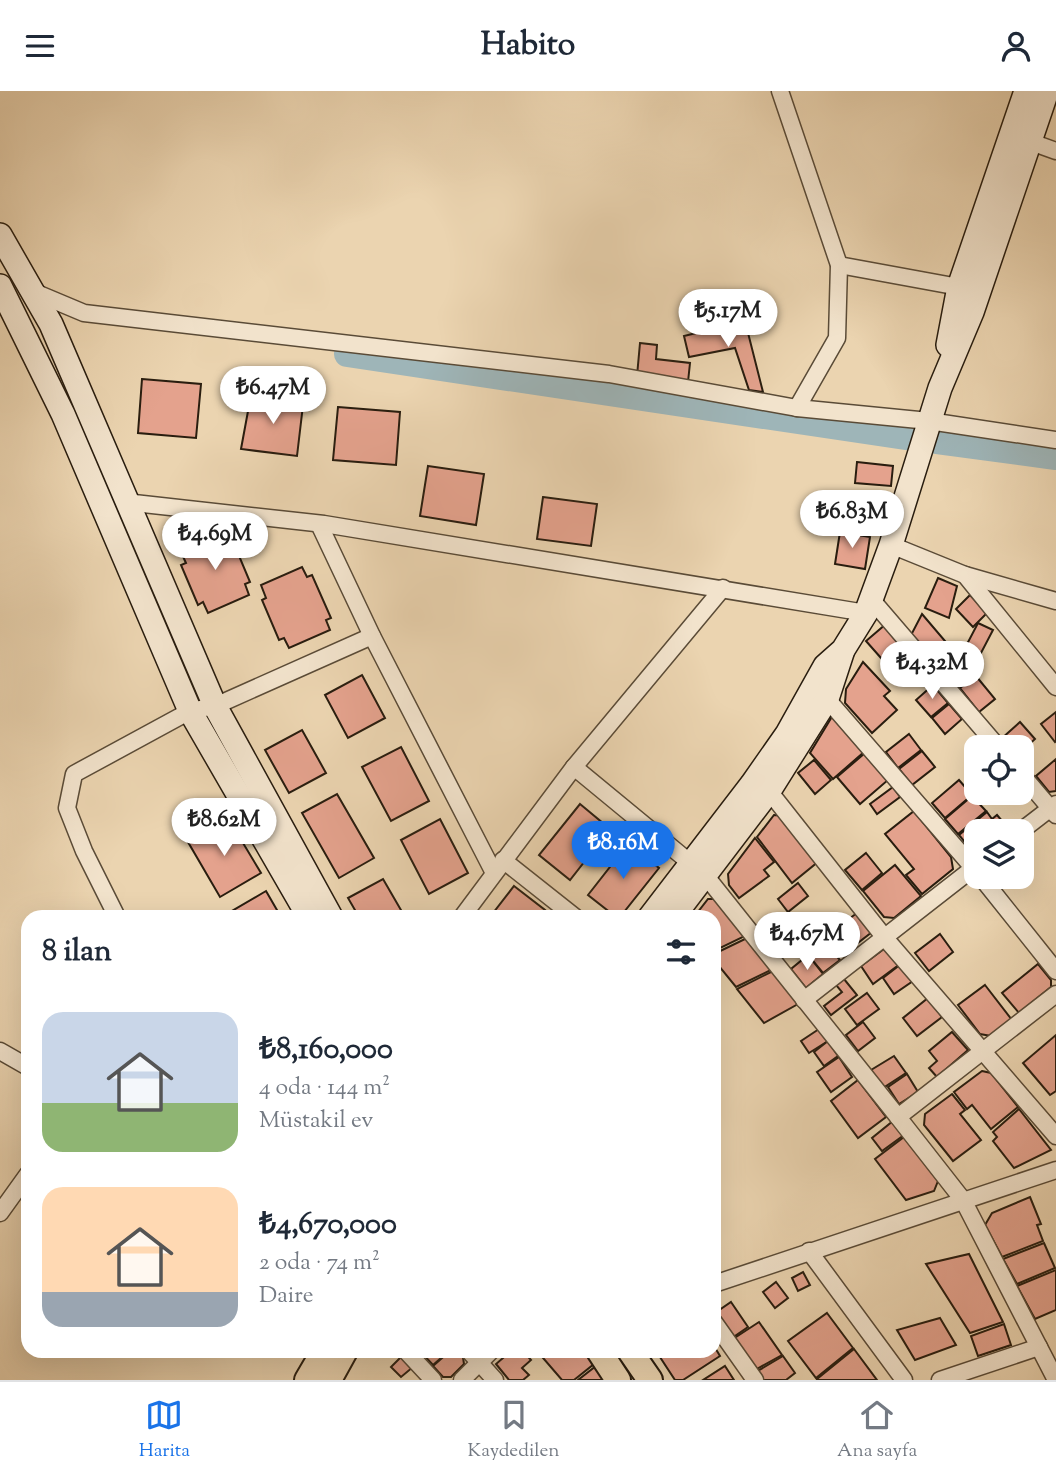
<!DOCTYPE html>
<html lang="tr">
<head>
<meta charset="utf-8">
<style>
	:root { --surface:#fff; --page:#f2f2f3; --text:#1f2937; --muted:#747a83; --line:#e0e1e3; --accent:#1a73e8 }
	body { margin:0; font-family:"Sorts Mill Goudy",serif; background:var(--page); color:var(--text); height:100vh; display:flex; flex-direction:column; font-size:26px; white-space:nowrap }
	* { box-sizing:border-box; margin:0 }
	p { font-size:23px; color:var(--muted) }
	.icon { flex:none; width:38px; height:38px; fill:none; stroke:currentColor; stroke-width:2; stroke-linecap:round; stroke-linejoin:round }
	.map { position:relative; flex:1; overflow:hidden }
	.side { position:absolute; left:21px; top:819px; width:700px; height:448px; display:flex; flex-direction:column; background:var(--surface); border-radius:21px; box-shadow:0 7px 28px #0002 }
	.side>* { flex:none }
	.fabs { position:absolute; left:964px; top:644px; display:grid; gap:14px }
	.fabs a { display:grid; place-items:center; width:70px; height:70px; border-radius:14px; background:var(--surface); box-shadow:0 7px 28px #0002; font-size:35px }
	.price { position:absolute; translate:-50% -60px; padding:0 16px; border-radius:24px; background:#fff; color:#222; font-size:23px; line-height:46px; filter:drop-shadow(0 2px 4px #0008) }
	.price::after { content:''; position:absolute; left:50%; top:42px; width:21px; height:16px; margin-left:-10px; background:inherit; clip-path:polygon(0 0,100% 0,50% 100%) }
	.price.active { background:var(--accent); color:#fff }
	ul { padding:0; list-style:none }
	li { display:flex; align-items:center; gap:21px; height:175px; padding:0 21px }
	li span { display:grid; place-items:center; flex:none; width:196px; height:140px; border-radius:21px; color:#555 }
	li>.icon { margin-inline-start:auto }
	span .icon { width:84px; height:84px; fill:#fffc; stroke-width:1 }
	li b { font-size:30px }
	h2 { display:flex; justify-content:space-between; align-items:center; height:84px; padding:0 21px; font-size:30px }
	header { display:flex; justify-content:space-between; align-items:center; height:91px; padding:0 21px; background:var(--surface); font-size:32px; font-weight:700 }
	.tabs { display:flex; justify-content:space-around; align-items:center; height:98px; border-top:2px solid var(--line); background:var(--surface); font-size:19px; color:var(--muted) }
	.tabs a { display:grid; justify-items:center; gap:4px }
	.tabs .active { color:var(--accent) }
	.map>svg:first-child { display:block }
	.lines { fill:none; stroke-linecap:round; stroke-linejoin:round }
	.river { stroke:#9eb5b8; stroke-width:26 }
	.building { fill:#e4a28d; stroke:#291d0f; stroke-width:2 }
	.street-casing { stroke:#5a4b37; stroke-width:19 }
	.secondary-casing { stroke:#291d0f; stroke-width:26 }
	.primary-casing { stroke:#291d0f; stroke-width:28 }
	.street { stroke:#f2e3cc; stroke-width:16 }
	.secondary { stroke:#f2e3cc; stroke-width:23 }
	.primary { stroke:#ebd4b0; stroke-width:24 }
</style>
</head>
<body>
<header><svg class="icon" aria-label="menu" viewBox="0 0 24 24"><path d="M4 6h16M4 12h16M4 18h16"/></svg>Habito<svg class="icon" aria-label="person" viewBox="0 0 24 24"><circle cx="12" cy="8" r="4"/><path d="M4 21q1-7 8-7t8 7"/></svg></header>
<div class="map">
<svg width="1056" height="1289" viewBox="0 0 1056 1289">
	<rect width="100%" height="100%" fill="#ebd4b0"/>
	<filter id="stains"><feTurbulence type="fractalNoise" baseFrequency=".00286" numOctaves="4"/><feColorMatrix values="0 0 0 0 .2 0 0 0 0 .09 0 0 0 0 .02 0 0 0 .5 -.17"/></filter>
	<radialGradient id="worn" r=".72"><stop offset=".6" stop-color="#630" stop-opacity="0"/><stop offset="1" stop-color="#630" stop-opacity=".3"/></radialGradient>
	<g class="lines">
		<!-- river -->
		<g class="river">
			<polyline points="347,263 912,347"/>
			<polyline points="937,350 1056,366"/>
		</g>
	</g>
	<!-- building -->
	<g class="building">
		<polygon points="745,230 763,301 749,299 735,257 689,266 684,245"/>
		<polygon points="640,252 657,254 656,268 690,272 688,291 637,285"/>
		<polygon points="142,288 201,293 196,347 138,342"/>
		<polygon points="251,304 303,314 297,365 241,358"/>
		<polygon points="338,316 400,321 396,374 333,369"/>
		<polygon points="857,371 893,375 891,395 855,392"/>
		<polygon points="428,375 484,383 476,434 420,425"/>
		<polygon points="543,406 597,413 591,455 537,448"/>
		<polygon points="838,418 868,422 865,440 835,436"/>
		<polygon points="222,441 226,451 232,448 250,491 245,493 249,504 208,522 203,511 198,514 181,474 186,472 180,459"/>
		<polygon points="840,441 870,446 865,478 835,473"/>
		<polygon points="302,476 307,486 312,484 331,527 326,529 330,539 289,557 284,547 279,549 262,509 266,507 261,494"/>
		<polygon points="938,487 957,495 949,527 925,517"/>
		<polygon points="970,504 987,522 973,536 956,518"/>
		<polygon points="922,523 968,577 952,590 910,546"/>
		<polygon points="978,532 993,539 981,562 966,555"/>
		<polygon points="886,533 915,567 896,584 866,550"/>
		<polygon points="863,571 890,600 884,605 897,619 872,642 845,612 846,598"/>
		<polygon points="362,584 385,627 348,647 325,604"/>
		<polygon points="976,585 995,608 979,621 960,597"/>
		<polygon points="933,594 948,612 931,626 916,609"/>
		<polygon points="949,613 962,628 945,643 932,627"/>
		<polygon points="1056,621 1056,650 1055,651 1041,633"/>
		<polygon points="833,624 864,661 833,688 810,662"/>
		<polygon points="1020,631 1035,648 1022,660 1022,656 1009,656 1001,648"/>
		<polygon points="302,639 326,682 289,702 265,659"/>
		<polygon points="909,643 921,659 898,677 886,661"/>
		<polygon points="401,656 429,710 391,730 362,676"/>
		<polygon points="922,660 935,676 912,694 899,678"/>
		<polygon points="865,662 888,689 860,713 837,686"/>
		<polygon points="1056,668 1056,700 1049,701 1036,685"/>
		<polygon points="814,669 831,689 815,703 798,682"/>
		<polygon points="959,689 972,704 945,727 932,712"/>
		<polygon points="893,696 900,706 877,723 870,713"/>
		<polygon points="337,703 374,767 339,787 302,722"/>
		<polygon points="972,705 986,720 958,743 945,728"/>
		<polygon points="580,713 610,738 570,789 539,764"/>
		<polygon points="914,720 951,766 953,778 922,803 906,784 914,778 885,743"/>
		<polygon points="987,721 992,728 997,724 1009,738 976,740 976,760 972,760 959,744"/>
		<polygon points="774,724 784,725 819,770 792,792 757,746"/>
		<polygon points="228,727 261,782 220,806 188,751"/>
		<polygon points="440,728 468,782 429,803 401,749"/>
		<polygon points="755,747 774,771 764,779 769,785 739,807 729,794 728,783"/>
		<polygon points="628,753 659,777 620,826 616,826 588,804"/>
		<polygon points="866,762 882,782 862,799 845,779"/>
		<polygon points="895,774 921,805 894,827 884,826 863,800"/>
		<polygon points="383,788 405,826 359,826 348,807"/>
		<polygon points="798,792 808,805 788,821 778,808"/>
		<polygon points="514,795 545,819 539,826 490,826"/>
		<polygon points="266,800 281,826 235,826 232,820"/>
		<polygon points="708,808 716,808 745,845 714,860 714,826 694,826"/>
		<polygon points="857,822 872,841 850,858 835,838"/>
		<polygon points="786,829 798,845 779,858 767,842"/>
		<polygon points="940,843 953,861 929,880 915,862"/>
		<polygon points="747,847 771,879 736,896 714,869 714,863"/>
		<polygon points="824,851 840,869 823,882 808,864"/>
		<polygon points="888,855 900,873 873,893 861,875"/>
		<polygon points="808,864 823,883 806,897 791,878"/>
		<polygon points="901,873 913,890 894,903 883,887"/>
		<polygon points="1038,873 1051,889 1051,896 1019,922 1002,902"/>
		<polygon points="773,880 798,913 764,932 737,898"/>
		<polygon points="844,888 857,904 831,924 824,915 842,901 836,894"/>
		<polygon points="985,894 1012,929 991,945 980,943 958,914"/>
		<polygon points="867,902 879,918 857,934 845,918"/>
		<polygon points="928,907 942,926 917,945 903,927"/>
		<polygon points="863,931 875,947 858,960 846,944"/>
		<polygon points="819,938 828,950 809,962 801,950"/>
		<polygon points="952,941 968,959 937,986 929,977 937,970 929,960"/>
		<polygon points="1056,944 1056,1000 1050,1004 1023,972"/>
		<polygon points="828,950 838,965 824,975 814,961"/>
		<polygon points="894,965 906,982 883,997 871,979"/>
		<polygon points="839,966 852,986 831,1001 817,981"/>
		<polygon points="982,980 991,982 1018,1016 991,1038 972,1014 967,1018 954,1001"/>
		<polygon points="907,983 918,1001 899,1013 888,996"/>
		<polygon points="858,989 886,1026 858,1047 831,1010"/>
		<polygon points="952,1003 965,1019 960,1023 981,1049 953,1070 924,1034 925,1023"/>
		<polygon points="1019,1018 1051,1059 1014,1077 993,1050 997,1046 993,1041"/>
		<polygon points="893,1030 904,1044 882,1060 872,1047"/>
		<polygon points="904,1046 938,1090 934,1100 906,1109 875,1068"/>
		<polygon points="1030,1106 1041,1133 1037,1134 1043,1150 1002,1166 985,1134 992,1122"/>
		<polygon points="1044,1152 1055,1177 1017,1193 1003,1168"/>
		<polygon points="969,1163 1003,1231 970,1242 926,1173"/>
		<polygon points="1056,1179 1056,1219 1035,1228 1017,1195"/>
		<polygon points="803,1181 810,1194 798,1200 792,1187"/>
		<polygon points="776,1191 788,1207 775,1217 763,1201"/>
		<polygon points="731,1211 748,1236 732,1247 715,1222"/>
		<polygon points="827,1222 853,1257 816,1287 788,1250"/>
		<polygon points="940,1227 956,1254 915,1269 897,1239"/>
		<polygon points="759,1231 782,1264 755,1279 733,1248"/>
		<polygon points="1004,1233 1011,1254 978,1265 971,1245"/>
		<polygon points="714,1255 720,1265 683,1289 675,1289 656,1260 714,1260"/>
		<polygon points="854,1258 877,1289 817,1289 817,1288"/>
		<polygon points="420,1260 449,1260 433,1274"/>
		<polygon points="450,1260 462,1260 464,1273 451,1286 443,1286 433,1275"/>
		<polygon points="511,1260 523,1260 531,1269 522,1277 529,1284 523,1289 509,1289 496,1273"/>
		<polygon points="537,1260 585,1260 594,1273 574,1289 562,1289"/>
		<polygon points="402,1265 413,1276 401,1286 391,1276"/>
		<polygon points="783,1265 795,1282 786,1289 762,1289 756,1281"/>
		<polygon points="596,1275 605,1289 578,1289"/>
		<polygon points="725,1275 734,1289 703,1289"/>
	</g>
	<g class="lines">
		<defs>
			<g id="street">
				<polyline points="780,0 839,174 837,247 797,317"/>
				<polyline points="1031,51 1056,60"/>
				<polyline points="839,174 959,196"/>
				<polyline points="34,201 84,222 609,283 797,317 929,330 1056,349"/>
				<polyline points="125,411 324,433 866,522"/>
				<polyline points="319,433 372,545 494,782"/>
				<polyline points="891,454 965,484 1056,510"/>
				<polyline points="965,484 1056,596"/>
				<polyline points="871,508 998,656"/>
				<polyline points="827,608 976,780"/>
				<polyline points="574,676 705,784 898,1026"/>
				<polyline points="1022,684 1056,724"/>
				<polyline points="769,700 885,847 1056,1045"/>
				<polyline points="1021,740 1056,713"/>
				<polyline points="503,769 575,826"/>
				<polyline points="981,786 1056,880"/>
				<polyline points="117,826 84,760 67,717 74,683 190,620 215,615 372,545"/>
				<polyline points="462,826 574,676 723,497"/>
				<polyline points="1056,903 898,1026 963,1109 1056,1289"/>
				<polyline points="804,909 976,775"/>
				<polyline points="0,960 28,976"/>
				<polyline points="0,1122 28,1083"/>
				<polyline points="809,1160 904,1289"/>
				<polyline points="714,1193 1056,1079"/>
				<polyline points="714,1231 755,1289"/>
				<polyline points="406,1260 433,1289"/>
				<polyline points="469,1260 495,1289"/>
				<polyline points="462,1289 491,1260"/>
				<polyline points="940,1289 1039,1256"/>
			</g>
			<g id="secondary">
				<polyline points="0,144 51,233 215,615 331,826"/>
				<polyline points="0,195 63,323 190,620 309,826"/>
				<polyline points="948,254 959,196 1026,0"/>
				<polyline points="650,826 752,693 787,643 825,575 843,559 866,522 891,454 940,297 972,221 1047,0"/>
				<polyline points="673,826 769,700 827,608 842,562"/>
			</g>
			<g id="primary">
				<polyline points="599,1260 618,1289"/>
				<polyline points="630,1260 650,1289"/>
				<polyline points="307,1289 324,1260"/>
				<polyline points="329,1289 345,1260"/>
			</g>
		</defs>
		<!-- street casing -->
		<use href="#street" class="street-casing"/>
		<!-- secondary casing -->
		<use href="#secondary" class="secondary-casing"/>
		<!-- primary casing -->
		<use href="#primary" class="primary-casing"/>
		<!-- street -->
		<use href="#street" class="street"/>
		<!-- secondary -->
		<use href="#secondary" class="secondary"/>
		<!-- primary -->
		<use href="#primary" class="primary"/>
	</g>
	<rect width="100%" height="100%" filter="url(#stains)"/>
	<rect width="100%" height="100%" fill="url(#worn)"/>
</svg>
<div class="fabs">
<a><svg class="icon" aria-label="locate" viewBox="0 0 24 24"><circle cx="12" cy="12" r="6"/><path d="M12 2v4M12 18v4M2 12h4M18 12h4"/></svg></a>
<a><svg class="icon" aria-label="layers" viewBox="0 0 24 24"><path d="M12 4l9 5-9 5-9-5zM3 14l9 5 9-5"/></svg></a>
</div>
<b class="price" style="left:728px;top:258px">₺5.17M</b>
<b class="price" style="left:273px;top:335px">₺6.47M</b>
<b class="price" style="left:852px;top:459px">₺6.83M</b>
<b class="price" style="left:215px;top:481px">₺4.69M</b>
<b class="price" style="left:932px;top:610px">₺4.32M</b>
<b class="price" style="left:224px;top:767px">₺8.62M</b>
<b class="price active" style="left:623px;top:790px">₺8.16M</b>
<b class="price" style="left:807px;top:881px">₺4.67M</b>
<section class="side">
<h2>8 ilan<svg class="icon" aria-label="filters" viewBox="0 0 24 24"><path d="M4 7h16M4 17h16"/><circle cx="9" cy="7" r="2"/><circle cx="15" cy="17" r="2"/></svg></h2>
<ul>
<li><span style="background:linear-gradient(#c9d6e8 65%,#8fb573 0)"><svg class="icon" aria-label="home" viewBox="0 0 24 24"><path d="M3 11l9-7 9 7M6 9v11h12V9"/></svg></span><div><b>₺8,160,000</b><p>4 oda · 144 m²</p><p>Müstakil ev</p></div></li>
<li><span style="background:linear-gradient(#ffd9b3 75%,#9aa5b1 0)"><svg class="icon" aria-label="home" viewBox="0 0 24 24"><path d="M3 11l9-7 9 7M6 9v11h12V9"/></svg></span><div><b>₺4,670,000</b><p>2 oda · 74 m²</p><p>Daire</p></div></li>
</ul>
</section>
</div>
<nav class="tabs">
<a class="active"><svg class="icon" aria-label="map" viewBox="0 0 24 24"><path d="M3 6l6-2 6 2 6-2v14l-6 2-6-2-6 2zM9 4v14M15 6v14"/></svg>Harita</a>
<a><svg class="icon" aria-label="saved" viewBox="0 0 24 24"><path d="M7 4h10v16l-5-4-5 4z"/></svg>Kaydedilen</a>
<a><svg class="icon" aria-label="home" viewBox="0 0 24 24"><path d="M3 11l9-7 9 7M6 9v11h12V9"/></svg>Ana sayfa</a>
</nav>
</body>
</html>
